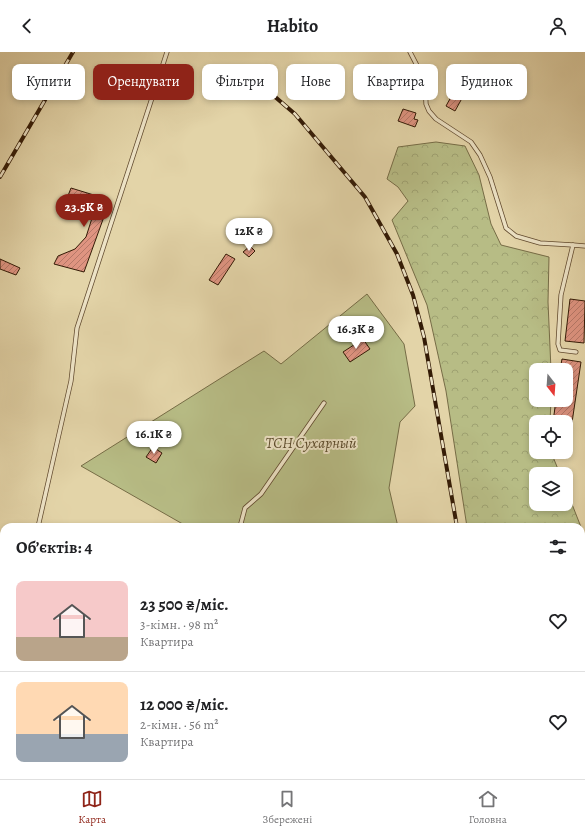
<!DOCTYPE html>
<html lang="uk">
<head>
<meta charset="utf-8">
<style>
	:root { --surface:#fff; --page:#f2f2f2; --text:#202124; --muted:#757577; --line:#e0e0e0; --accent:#8f2418 }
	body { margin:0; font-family:Alegreya,serif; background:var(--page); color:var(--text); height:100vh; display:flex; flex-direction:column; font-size:15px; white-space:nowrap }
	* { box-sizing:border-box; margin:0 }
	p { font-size:13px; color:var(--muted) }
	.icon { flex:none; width:22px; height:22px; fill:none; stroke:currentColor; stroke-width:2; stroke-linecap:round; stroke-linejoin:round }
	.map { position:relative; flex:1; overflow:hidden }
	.sheet { position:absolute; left:0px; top:471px; width:585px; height:256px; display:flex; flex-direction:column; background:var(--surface); border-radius:12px 12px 0 0; box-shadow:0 2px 6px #0003 }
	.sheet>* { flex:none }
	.hud { position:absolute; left:12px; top:12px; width:561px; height:36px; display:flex; gap:8px }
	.needle { width:26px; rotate:163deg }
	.controls { position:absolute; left:529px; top:311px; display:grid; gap:8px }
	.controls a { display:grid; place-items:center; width:44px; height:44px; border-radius:8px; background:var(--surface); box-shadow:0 2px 6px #0003; font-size:20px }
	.price { position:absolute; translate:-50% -34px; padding:0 9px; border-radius:14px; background:#fff; color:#222; font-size:13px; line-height:26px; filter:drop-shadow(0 1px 2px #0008) }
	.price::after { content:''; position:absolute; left:50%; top:24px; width:12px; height:9px; margin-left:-6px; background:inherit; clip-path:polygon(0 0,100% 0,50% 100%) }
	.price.active { background:var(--accent); color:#fff }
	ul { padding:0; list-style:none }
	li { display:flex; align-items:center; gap:12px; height:100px; padding:0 16px }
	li+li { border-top:1px solid var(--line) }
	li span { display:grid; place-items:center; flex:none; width:112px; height:80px; border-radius:8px; color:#555 }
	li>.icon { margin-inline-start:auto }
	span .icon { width:48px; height:48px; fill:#fffc; stroke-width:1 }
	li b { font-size:17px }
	h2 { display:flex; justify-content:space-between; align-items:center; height:48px; padding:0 16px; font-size:17px }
	.tag { padding:0 14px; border-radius:8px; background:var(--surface); box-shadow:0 2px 6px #0003; font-size:14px; line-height:36px }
	.tag.active { background:var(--accent); color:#fff }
	header { display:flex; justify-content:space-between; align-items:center; height:52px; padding:0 16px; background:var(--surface); font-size:18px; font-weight:600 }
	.tabs { display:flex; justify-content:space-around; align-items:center; height:56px; border-top:1px solid var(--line); background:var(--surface); font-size:11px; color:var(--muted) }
	.tabs a { display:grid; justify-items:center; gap:2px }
	.tabs .active { color:var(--accent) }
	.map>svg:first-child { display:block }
	.forest { fill:url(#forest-crowns); stroke:#766c46 }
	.green { fill:#b7bc85; stroke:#766c46 }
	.building { fill:url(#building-hatch); stroke:#341b06 }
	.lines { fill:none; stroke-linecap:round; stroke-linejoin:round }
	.service-casing { stroke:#60492e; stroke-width:5 }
	.primary-casing { stroke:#341b06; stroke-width:14 }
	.service { stroke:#ede3c6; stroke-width:3.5 }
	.primary { stroke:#e2ba74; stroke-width:12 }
	.rail-casing { stroke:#341b06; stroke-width:4 }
	.rail { stroke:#ede3c6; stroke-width:2.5; stroke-dasharray:8; stroke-linecap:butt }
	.labels { text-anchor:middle; stroke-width:4; stroke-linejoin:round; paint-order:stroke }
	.park-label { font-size:15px; font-style:italic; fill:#5b4b2c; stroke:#ede3c6 }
</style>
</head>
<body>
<header><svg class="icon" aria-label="back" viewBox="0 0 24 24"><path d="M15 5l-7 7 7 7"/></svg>Habito<svg class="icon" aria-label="person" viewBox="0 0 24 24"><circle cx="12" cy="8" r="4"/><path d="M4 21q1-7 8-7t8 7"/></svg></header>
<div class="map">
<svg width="585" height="727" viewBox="0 0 585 727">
	<defs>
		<pattern id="forest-crowns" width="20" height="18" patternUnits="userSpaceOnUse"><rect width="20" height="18" fill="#b7bc85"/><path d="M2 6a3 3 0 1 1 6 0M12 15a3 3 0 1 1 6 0" fill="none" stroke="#9ea171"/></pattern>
		<pattern id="building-hatch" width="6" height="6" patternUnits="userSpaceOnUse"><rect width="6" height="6" fill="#df9481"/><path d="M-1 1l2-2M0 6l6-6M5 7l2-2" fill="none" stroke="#b67868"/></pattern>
	</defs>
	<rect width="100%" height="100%" fill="#e3d4a8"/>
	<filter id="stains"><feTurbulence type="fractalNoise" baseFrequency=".005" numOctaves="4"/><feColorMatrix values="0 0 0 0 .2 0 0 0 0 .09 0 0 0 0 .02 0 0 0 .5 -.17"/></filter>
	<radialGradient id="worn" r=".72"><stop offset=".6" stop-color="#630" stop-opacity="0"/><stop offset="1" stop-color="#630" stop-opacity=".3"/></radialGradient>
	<!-- forest -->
	<g class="forest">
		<polygon points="436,90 465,94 479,123 491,172 501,193 549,205 548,250 551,318 536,318 536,348 551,348 550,370 536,370 536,400 551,400 560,422 536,422 536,452 566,452 566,437 581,475 467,475 446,339 427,253 392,168 408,149 398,135 387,127 398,95"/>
		<polygon points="581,476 585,488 585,727 506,727 505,723 581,723"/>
	</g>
	<!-- green -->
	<g class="green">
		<polygon points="367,242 404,292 415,354 400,370 389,436 398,475 188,475 81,414 264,299 281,312"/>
		<polygon points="91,723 399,723 401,727 94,727"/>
	</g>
	<!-- building -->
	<g class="building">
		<polygon points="457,34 466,39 455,59 446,54"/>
		<polygon points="403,57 416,61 414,67 418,68 415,75 398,69"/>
		<polygon points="71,136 110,148 84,220 54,212 58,204 75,197 86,185 93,163 64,154"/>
		<polygon points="250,194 255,199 249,205 243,200"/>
		<polygon points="226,202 235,207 218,233 209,228"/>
		<polygon points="0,207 20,216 16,223 0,217"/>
		<polygon points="570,247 585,249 584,291 565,289"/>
		<polygon points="363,287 370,297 350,310 343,300"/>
		<polygon points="562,307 581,310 570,384 566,383 566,370 553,370 556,348 566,348 566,318 560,318"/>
		<polygon points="153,395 162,401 156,411 146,405"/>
	</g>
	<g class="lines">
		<defs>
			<g id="service">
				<polyline points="410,0 425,29 426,52 429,59 436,67 471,90 480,103 490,125 506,176 516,184 540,191 573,193"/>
				<polyline points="576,300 560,298 558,292 561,243 573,193 585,194"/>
				<polyline points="38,475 71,329 77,276 167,0"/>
				<polyline points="240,475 245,456 261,442 324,351"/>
				<polyline points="201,723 201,727"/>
				<polyline points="287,723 290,727"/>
			</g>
			<g id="primary">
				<polyline points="405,723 407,727"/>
				<polyline points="79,727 82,723"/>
			</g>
		</defs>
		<!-- service casing -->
		<use href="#service" class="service-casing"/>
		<!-- primary casing -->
		<use href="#primary" class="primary-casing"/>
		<!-- service -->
		<use href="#service" class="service"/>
		<!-- primary -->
		<use href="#primary" class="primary"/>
		<defs>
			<g id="rail">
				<polyline points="245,19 295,62 365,145 397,202 413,243 424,285 457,475"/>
				<polyline points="0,125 73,0"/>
				<polyline points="500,723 501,727"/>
			</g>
		</defs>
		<!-- rail casing -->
		<use href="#rail" class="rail-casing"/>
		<!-- rail -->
		<use href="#rail" class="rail"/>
	</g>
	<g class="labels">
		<!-- park labels -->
		<g class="park-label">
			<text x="311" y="396">ТСН Сухарный</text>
		</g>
	</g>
	<rect width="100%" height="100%" filter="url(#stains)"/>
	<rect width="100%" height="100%" fill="url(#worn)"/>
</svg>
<div class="controls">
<a><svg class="needle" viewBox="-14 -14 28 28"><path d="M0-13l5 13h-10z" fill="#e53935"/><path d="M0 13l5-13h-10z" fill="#757577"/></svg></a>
<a><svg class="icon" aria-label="locate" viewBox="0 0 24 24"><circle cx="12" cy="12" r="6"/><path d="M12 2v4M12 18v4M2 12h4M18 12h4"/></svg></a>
<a><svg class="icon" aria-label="layers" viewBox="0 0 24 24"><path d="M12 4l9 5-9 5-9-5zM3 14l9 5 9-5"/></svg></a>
</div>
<b class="price active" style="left:84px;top:176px">23.5K ₴</b>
<b class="price" style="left:249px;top:200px">12K ₴</b>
<b class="price" style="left:356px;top:298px">16.3K ₴</b>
<b class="price" style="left:154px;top:403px">16.1K ₴</b>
<div class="hud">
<a class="tag">Купити</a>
<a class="tag active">Орендувати</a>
<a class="tag">Фільтри</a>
<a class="tag">Нове</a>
<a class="tag">Квартира</a>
<a class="tag">Будинок</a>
</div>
<section class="sheet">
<h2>Об’єктів: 4<svg class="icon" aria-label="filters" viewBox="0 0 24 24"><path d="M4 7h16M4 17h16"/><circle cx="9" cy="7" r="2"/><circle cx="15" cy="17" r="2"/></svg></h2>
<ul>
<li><span style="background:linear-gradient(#f6c9c9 70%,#b9a48a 0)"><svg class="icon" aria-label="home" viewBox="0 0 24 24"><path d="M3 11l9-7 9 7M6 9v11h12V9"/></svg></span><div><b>23 500 ₴/міс.</b><p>3-кімн. · 98 m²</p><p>Квартира</p></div><svg class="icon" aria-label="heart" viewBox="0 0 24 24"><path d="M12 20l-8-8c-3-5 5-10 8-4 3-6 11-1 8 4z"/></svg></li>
<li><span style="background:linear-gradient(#ffd9b3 65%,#9aa5b1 0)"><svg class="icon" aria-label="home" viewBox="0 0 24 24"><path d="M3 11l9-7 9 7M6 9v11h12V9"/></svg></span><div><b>12 000 ₴/міс.</b><p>2-кімн. · 56 m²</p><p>Квартира</p></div><svg class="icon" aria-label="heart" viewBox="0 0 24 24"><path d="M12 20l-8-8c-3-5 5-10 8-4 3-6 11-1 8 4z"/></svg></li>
</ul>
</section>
</div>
<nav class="tabs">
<a class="active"><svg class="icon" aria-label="map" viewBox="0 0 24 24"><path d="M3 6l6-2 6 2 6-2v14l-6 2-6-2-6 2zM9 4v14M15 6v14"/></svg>Карта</a>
<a><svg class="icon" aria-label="saved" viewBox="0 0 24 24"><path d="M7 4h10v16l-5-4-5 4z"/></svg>Збережені</a>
<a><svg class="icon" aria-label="home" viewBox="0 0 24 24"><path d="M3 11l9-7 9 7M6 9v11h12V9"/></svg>Головна</a>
</nav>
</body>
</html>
